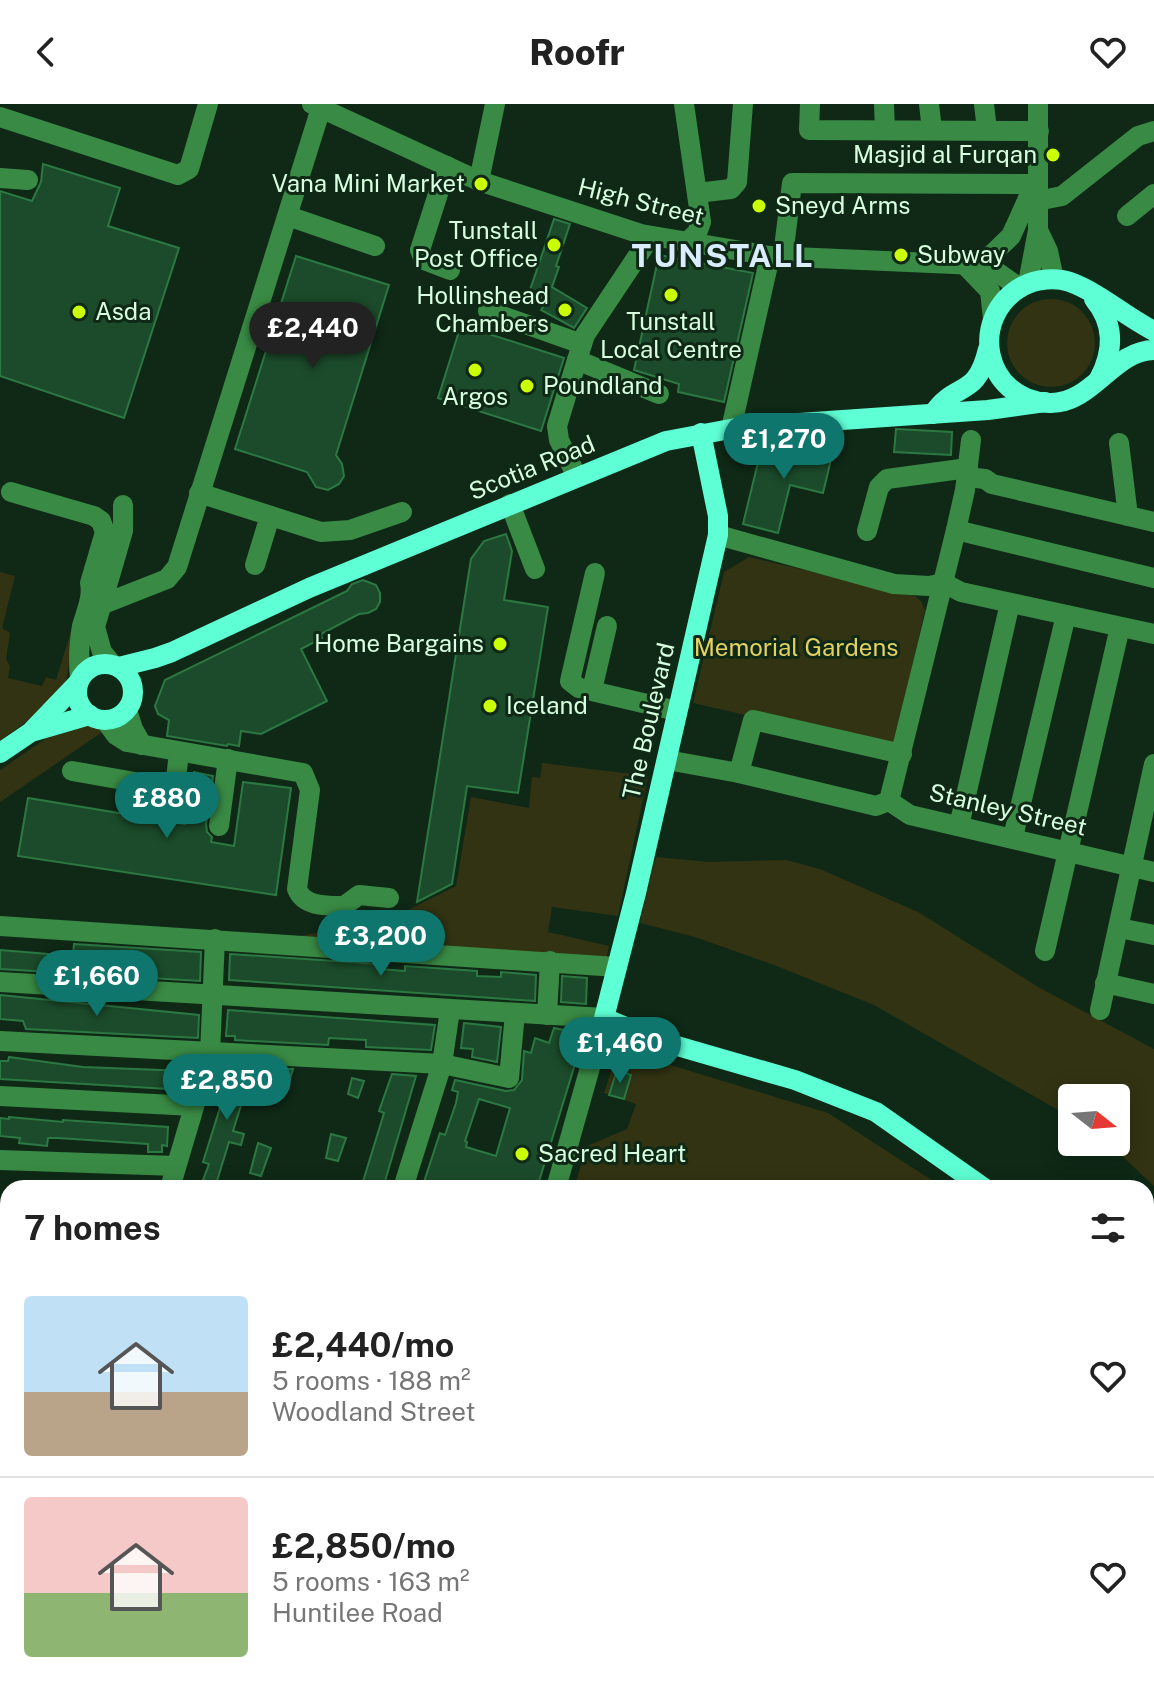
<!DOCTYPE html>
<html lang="en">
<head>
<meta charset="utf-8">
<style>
	:root { --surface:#fff; --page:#f2f2f2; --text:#222; --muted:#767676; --line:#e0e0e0; --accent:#0f766e }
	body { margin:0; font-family:"Public Sans",sans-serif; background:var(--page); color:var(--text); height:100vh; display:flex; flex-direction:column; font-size:30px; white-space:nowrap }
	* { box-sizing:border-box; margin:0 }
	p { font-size:26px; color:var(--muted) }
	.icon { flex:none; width:44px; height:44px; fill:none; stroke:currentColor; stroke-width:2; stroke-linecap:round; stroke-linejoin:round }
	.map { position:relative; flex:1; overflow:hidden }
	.panel { position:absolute; left:0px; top:1076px; width:1154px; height:514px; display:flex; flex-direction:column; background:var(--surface); border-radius:24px 24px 0 0; box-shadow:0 4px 20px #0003 }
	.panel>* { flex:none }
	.needle { width:52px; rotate:107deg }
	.tools { position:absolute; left:1058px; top:980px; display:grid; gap:16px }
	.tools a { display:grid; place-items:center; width:72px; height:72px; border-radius:8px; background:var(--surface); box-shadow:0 4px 20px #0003; font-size:40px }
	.price { position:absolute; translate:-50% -68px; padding:0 18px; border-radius:28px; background:var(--accent); color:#fff; font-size:26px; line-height:52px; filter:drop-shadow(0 2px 4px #0008) }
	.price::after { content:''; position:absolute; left:50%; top:48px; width:24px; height:18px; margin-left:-12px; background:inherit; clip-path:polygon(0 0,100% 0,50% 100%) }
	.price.current { background:#222; color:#fff }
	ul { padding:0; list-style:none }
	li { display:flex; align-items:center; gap:24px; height:200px; padding:0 24px }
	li+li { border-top:2px solid var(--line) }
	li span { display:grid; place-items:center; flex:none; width:224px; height:160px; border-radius:8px; color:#555 }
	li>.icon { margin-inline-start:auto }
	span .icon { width:96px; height:96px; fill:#fffc; stroke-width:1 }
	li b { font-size:34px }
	h2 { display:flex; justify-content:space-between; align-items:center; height:96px; padding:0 24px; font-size:34px }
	header { display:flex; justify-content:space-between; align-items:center; height:104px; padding:0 24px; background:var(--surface); font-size:36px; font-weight:800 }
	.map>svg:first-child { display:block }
	.green { fill:#313312 }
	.building { fill:#1b4b2a; stroke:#2c7843; stroke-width:2; fill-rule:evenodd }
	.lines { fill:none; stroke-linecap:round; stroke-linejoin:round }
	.minor { stroke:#398a44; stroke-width:20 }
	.major { stroke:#5effd4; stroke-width:20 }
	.poi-dot { fill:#cbff03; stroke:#0f2916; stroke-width:3 }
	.labels { text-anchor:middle; stroke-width:6; stroke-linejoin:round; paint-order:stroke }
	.poi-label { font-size:24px; fill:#d7ffe0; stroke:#0f2916; text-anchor:start }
	.street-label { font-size:24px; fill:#d7ffe0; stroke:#0f2916 }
	.park-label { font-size:24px; fill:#e4d15e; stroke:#0f2916 }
	.district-label { font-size:32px; font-weight:bold; letter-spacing:2px; fill:#d9edff; stroke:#0f2916 }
</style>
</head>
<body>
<header><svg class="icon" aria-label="back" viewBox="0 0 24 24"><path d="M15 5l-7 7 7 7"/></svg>Roofr<svg class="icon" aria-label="heart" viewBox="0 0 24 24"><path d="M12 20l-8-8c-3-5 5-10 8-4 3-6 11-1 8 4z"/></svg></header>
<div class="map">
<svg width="1154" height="1589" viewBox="0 0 1154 1589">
	<rect width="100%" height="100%" fill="#0f2916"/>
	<!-- green -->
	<g class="green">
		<circle cx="1051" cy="239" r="44"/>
		<polygon points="749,453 915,492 921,497 925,506 893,645 693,599 724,468"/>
		<polygon points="0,468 15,472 2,524 10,529 6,555 10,562 8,574 42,582 46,573 56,576 74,517 67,574 56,596 0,637"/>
		<polygon points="77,621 91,622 104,627 0,698 0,666 48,633"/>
		<polygon points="542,659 648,672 618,812 552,803 548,828 609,842 606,856 282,835 386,817 456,782 471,693 529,704 532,673 540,674"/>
		<polygon points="656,753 709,758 786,756 820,765 918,808 1040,884 1154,945 1154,1082 1107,1038 1116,1038 1116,994 1072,994 1072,1014 874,901 774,861 695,833 640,819"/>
		<polygon points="618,945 828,1009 944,1084 574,1084 587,1042 627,1025 636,1000 604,989"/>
		<polygon points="1146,1235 1154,1241 1154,1589 400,1589 402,1582 1146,1582"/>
		<polygon points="67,1582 272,1582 286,1589 69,1589"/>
	</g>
	<!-- building -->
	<g class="building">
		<polygon points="43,60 120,84 108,122 179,144 124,314 0,272 0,87 32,97 41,78"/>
		<polygon points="554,115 570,120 556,162 559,163 552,183 587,204 574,224 541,206 548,196 529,189"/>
		<polygon points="659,151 753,169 724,298 678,288 679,280 634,266"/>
		<polygon points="296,152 389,181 336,351 342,360 344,372 339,380 328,386 316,383 307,368 235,345"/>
		<polygon points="461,221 564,254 541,327 438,294"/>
		<polygon points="896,325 952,328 951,351 894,348"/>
		<polygon points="780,334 833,347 823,389 790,381 778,429 743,420 761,346 776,350"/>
		<polygon points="506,430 512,447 504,496 548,503 518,689 467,682 452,780 417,798 471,455 484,437"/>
		<polygon points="363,476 376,481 380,489 380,498 376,505 368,509 359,510 321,530 322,534 301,545 327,597 261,630 241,627 239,642 228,640 227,642 167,632 169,616 158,610 155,602 165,576 347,487 352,480"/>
		<polygon points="194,668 213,672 206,720 207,728 212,733 211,738 234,742 243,678 291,684 276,791 18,752 28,694 185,720"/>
		<polygon points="74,840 201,848 200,877 0,865 0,846 73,852"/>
		<polygon points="230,850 379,860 379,865 405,867 405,862 477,867 477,872 501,873 501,868 536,871 535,897 229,876"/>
		<polygon points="562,872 587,874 586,900 561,898"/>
		<polygon points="0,891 199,911 198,934 26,925 23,917 0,915"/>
		<polygon points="228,906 435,921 431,946 366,943 366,936 329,934 328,941 235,936 235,932 226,932"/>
		<polygon points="464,919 501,923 497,958 472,953 473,945 461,944"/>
		<path d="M 554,924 L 569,927 L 568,930 L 583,934 L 537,1084 L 422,1084 L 440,1029 L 445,1031 L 456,999 L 458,988 L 452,986 L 455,976 L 506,987 L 514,986 L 522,976 L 524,947 L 531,949 L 535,934 L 549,939 ZM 479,995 L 510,1004 L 496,1052 L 466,1043 L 467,1038 L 465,1037 Z"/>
		<polygon points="9,953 83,963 186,967 185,986 0,975 0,957 8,957"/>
		<polygon points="233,962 253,963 233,1027 244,1030 241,1041 229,1038 216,1080 203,1076 209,1060 203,1058"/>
		<polygon points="280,965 293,965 287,984 275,980"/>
		<polygon points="617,966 631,971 624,995 609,991"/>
		<polygon points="392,970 416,972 383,1084 361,1084 384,1009 379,1007"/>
		<polygon points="352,974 364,977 358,994 348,990"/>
		<polygon points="9,1013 63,1018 63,1016 168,1023 167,1042 162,1041 162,1048 148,1048 148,1040 58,1034 48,1034 47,1042 19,1039 20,1034 0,1032 0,1014 9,1015"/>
		<polygon points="331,1030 346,1034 338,1057 326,1054"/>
		<polygon points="258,1039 271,1044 261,1072 250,1069"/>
	</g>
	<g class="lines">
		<!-- minor -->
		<g class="minor">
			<polyline points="312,0 479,77 641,130 770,152 977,161 997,168 1020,184"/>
			<polyline points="684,0 701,118 697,129 687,138"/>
			<polyline points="810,0 809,26 1039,27"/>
			<polyline points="884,0 885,26"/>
			<polyline points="929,0 932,26"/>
			<polyline points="984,0 987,26"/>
			<polyline points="0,13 178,71 189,65 208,0"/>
			<polyline points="447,62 420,146 424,156 450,166"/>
			<polyline points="0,74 28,76"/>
			<polyline points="479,77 495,0"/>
			<polyline points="697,89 731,85 737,78 743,0"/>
			<polyline points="1037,97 1062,92 1138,32 1154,27"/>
			<polyline points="288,112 375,142"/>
			<polyline points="1127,112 1154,90"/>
			<polyline points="1038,126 1048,147 1054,175"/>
			<polyline points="783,152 792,79 1034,80"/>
			<polyline points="965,161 990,187 993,215"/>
			<polyline points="980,162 1011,132 1034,81"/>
			<polyline points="1028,179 1038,126 1038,0"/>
			<polyline points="488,207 582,240"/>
			<polyline points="577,256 659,290"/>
			<polyline points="731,325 770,152"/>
			<polyline points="1119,339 1128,412"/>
			<polyline points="577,373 559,336 557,322 577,256 585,231 651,132"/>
			<polyline points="967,373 985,375 992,380 1154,418"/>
			<path d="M 11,388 L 94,412 L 101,417 L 105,428 L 90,479 C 93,493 86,508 82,522 C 79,540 78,556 80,574"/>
			<polyline points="199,389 321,428 350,426 402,408"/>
			<polyline points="510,400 535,465"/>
			<polyline points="956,426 1154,474"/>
			<polyline points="867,427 879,383 887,375 968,364"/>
			<polyline points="718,431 894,480 929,482 944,479 961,488 1154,530"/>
			<polyline points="255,461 270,412"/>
			<polyline points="595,469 570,577 579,584 677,607"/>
			<polyline points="101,501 167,475 177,463 321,4"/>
			<polyline points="112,560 102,548 95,523 123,427 123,401"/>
			<polyline points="592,586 607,522"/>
			<polyline points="127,606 133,625 142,641"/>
			<path d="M 105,616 L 116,631 L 127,638 L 303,669 L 310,686 L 297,785 C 304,803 327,802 344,802 L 359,791 L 389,794"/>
			<polyline points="667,656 739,669 876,702 889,697"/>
			<polyline points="72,667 163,683 172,682 176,675 179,648"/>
			<polyline points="739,669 753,616 902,650"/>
			<polyline points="889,697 956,426 965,386 971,336"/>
			<polyline points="889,697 910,711 1154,768"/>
			<polyline points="219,722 228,655"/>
			<polyline points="959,722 1010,499"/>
			<polyline points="1013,733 1066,511"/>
			<polyline points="0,822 617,863"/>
			<polyline points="1119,824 1154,831"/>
			<polyline points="1045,847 1120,523"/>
			<polyline points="0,878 604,914 556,1084"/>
			<polyline points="1105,879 1154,890"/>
			<polyline points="1100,906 1154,660"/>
			<polyline points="547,911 550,857"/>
			<polyline points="0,937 442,960 509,974 515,909"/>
			<polyline points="0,992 193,1002"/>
			<polyline points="0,1056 176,1062"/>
			<polyline points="170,1084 210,949 215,835"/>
			<polyline points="403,1084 442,960 450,906"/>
			<polyline points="0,1124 8,1124"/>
			<polyline points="0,1342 8,1352"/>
			<polyline points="400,1589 402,1582"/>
		</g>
		<!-- major -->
		<g class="major">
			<path d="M 1094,195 C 1115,220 1114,247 1099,275"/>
			<path d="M 1154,227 C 1126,213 1100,189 1070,178 C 1055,173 1037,175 1023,182 C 967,213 984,296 1049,299 C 1092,301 1113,246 1154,246"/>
			<path d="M 933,310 C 956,276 976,296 988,245"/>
			<polyline points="701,329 718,412 718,431 636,789 604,914 660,937 795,976 876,1008 984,1084"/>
			<circle cx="105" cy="588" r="28"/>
			<polyline points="119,563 155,554 172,548 309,484 666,337 741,323 988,306 1045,298"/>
			<polyline points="35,627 90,611"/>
			<polyline points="0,649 31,628 78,579"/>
			<polyline points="1146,1209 1154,1216"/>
		</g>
	</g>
	<!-- markers -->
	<g class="poi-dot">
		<circle cx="1053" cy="51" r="8"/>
		<circle cx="481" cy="80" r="8"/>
		<circle cx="759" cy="102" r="8"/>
		<circle cx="554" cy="141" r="8"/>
		<circle cx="901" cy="151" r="8"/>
		<circle cx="671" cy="191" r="8"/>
		<circle cx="565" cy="206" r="8"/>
		<circle cx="79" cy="208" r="8"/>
		<circle cx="475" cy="266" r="8"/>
		<circle cx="527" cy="282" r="8"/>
		<circle cx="500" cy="540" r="8"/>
		<circle cx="490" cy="602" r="8"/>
		<circle cx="522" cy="1050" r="8"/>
	</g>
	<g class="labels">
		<!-- poi labels -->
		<g class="poi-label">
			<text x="1037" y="59" text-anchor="end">Masjid al Furqan</text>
			<text x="465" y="88" text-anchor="end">Vana Mini Market</text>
			<text x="775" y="110">Sneyd Arms</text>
			<text x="538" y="135" text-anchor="end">Tunstall<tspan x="538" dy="28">Post Office</tspan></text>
			<text x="917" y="159">Subway</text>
			<text x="549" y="200" text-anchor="end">Hollinshead<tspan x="549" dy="28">Chambers</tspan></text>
			<text x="95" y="216">Asda</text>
			<text x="671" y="226" text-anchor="middle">Tunstall<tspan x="671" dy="28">Local Centre</tspan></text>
			<text x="543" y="290">Poundland</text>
			<text x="475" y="301" text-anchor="middle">Argos</text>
			<text x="484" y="548" text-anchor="end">Home Bargains</text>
			<text x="506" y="610">Iceland</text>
			<text x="538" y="1058">Sacred Heart</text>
		</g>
		<!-- street labels -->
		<g class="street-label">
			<text transform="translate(641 98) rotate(14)" y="8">High Street</text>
			<text transform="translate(532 364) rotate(-22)" y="8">Scotia Road</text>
			<text transform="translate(649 617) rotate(-77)" y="8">The Boulevard</text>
			<text transform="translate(1008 706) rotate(13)" y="8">Stanley Street</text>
		</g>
		<!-- park labels -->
		<g class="park-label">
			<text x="796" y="552">Memorial Gardens</text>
		</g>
		<!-- district labels -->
		<g class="district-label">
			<text x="723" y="163">TUNSTALL</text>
		</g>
	</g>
</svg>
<div class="tools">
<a><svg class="needle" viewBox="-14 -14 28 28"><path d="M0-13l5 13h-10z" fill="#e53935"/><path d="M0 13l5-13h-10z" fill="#767676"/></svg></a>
</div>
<b class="price current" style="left:313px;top:266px">£2,440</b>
<b class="price" style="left:784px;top:377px">£1,270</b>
<b class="price" style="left:167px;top:736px">£880</b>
<b class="price" style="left:381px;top:874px">£3,200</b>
<b class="price" style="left:97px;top:914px">£1,660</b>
<b class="price" style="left:620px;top:981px">£1,460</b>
<b class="price" style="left:227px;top:1018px">£2,850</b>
<section class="panel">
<h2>7 homes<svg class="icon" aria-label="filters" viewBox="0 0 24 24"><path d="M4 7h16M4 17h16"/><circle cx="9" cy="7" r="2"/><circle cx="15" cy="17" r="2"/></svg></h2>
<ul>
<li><span style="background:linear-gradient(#bfe0f5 60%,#b9a48a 0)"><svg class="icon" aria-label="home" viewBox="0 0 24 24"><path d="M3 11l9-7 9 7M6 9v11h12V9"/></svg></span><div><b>£2,440/mo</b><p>5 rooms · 188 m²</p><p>Woodland Street</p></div><svg class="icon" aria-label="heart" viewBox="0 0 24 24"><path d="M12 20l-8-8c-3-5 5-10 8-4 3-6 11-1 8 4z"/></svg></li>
<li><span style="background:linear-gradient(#f6c9c9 60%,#8fb573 0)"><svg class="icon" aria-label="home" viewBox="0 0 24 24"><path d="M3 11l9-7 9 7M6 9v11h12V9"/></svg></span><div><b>£2,850/mo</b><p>5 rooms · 163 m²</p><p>Huntilee Road</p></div><svg class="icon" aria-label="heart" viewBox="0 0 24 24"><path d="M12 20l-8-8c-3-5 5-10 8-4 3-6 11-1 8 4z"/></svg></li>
</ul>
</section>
</div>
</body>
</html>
